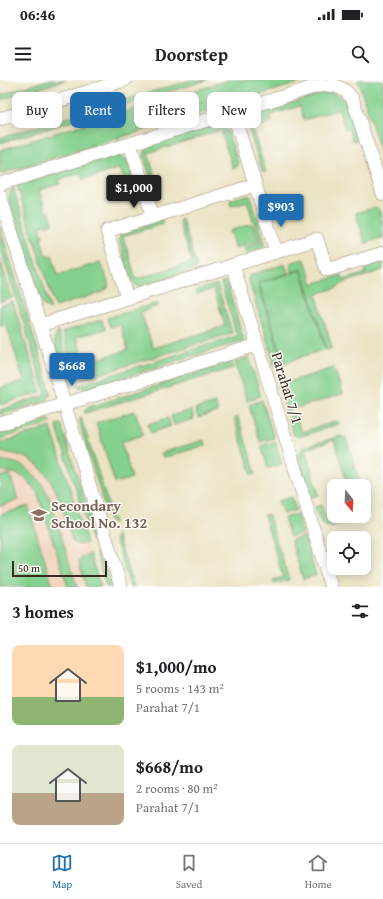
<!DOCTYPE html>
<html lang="en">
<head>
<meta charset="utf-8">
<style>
	:root { --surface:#fff; --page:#f2f2f2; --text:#202124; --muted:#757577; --line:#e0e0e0; --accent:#1f6fb2 }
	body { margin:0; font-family:"Gentium Book Plus",serif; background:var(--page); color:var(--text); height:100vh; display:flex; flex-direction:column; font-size:15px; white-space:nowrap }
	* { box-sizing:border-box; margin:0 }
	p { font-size:13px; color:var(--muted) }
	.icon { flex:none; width:22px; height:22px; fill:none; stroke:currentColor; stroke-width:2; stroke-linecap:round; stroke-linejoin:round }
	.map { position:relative; height:507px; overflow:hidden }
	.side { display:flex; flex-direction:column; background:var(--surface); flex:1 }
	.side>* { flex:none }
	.guide { position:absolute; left:12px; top:12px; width:359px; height:36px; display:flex; gap:8px }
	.needle { width:26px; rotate:162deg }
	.buttons { position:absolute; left:327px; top:399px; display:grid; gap:8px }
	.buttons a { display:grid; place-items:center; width:44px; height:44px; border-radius:8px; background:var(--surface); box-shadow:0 2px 10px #0003; font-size:20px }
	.scale { position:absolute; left:12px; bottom:10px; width:95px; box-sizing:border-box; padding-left:4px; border:2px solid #3b2a1e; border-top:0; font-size:11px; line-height:14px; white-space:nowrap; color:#3b2a1e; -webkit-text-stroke:3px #fdfcf7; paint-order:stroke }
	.price { position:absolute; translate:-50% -34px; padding:0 9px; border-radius:4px; background:var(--accent); color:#fff; font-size:13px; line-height:26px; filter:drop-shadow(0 1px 2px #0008) }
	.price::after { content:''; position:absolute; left:50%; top:24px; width:12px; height:9px; margin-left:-6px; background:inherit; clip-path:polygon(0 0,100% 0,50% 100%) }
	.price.on { background:#222; color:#fff }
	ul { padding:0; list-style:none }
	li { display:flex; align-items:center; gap:12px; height:100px; padding:0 12px }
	li span { display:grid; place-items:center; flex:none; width:112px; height:80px; border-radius:8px; color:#555 }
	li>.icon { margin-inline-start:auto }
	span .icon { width:48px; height:48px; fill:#fffc; stroke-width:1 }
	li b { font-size:17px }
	h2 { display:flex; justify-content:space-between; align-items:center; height:48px; padding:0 12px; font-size:17px }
	.chip { padding:0 14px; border-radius:8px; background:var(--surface); box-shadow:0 2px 10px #0003; font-size:14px; line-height:36px }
	.chip.on { background:var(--accent); color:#fff }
	.status { display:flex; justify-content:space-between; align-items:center; height:28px; padding:0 20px; background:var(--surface); direction:ltr }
	.status svg { height:11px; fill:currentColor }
	header { display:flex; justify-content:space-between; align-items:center; height:52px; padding:0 12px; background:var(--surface); font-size:18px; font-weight:600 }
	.dock { display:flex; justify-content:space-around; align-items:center; height:56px; border-top:1px solid var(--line); background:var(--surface); font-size:11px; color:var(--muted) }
	.dock a { display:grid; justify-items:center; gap:2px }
	.dock .on { color:var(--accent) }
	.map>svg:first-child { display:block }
	.built { fill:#f1d5bd }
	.green { fill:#84d08e; stroke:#607d56 }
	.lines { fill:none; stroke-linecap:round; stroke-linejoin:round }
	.minor-casing { stroke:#938670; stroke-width:14 }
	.minor { stroke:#fff; stroke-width:13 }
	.labels { text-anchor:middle; stroke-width:3; stroke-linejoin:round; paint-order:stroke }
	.street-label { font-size:15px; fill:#3b2a1e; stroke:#fdfcf7 }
	.education-label { font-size:15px; font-weight:bold; fill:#785e54; stroke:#fdfcf7; text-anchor:start }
</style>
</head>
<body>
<div class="status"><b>06:46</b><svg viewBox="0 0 49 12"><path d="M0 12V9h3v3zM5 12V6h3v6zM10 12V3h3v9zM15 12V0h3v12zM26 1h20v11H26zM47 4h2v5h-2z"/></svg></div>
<header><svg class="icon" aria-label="menu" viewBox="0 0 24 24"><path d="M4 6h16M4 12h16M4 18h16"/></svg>Doorstep<svg class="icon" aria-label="search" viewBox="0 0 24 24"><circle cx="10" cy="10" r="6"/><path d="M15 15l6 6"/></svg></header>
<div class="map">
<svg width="383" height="507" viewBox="0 0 383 507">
	<rect width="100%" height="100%" fill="#fdfcf7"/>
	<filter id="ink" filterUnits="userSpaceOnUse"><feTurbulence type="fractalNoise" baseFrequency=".025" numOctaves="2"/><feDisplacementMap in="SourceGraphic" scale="8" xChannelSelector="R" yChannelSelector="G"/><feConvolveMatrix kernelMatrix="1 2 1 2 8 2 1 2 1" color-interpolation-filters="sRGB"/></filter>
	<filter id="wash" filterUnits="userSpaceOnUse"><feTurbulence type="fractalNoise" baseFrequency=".012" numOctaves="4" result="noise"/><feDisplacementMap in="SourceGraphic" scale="16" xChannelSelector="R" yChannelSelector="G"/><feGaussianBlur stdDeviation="0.9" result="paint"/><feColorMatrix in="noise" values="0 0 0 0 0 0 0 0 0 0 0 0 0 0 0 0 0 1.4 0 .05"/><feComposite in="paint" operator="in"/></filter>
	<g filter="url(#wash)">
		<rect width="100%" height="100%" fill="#ebe3c3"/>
		<!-- built -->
		<polygon class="built" points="51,347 101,507 0,507 0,363"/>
		<!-- green -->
		<g class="green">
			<polygon points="48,0 66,0 0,20 0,15"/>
			<polygon points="191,0 207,0 0,63 0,58"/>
			<polygon points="229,0 308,0 178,40 176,34 153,41 155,47 0,94 0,70"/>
			<polygon points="358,0 383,0 383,81"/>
			<path d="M 332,12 C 351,19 353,41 359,59 L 353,61 L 349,49 L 345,50 L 339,29 L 304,40 L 300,26 L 270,35 L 272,42 L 252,48 L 266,92 L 263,92 L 261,88 L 248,46 L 248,43 L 251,36 L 324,13 Z"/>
			<polygon points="216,45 223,46 227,50 238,83 237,87 233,89 221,50 148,73 160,112 155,111 144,77 146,68 152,64"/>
			<polygon points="112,76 119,76 127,80 139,118 131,121 120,88 83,100 81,93 59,100 60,104 39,110 46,132 49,131 53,143 40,147 43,157 41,158 46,177 52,175 58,195 101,182 108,202 108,208 102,212 55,227 17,106"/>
			<polygon points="13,107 51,230 43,225 9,118 10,113"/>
			<polygon points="246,115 250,116 251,118 265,163 262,168 246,173 244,168 260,162 247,121 231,126 230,120"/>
			<path d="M 376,127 C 383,132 383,149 383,158 L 365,163 L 356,133 Z"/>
			<polygon points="182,139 197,188 140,206 136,205 131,199 119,160 120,154 162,140 163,144 123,156 136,199 192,182 179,141"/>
			<polygon points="252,144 258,161 235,168 229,151"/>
			<polygon points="0,147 51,313 46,321 0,335 0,330 46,315 0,166"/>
			<polygon points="0,179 12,218 0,222"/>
			<polygon points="303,179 305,180 313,204 342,195 343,200 366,193 365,188 383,182 383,190 344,203 336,208 316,214 332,268 327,270 302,189 292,192 290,183"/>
			<polygon points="285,184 288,193 258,203 283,284 275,286 248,198 250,195"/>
			<polygon points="301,190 326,269 284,283 259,203"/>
			<polygon points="226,201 244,260 87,309 79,307 79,305 237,256 221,203"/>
			<polygon points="217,204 232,253 77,301 62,252 102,240 105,249 76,257 85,283 128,270 120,244 110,247 107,238 157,223 158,226 141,232 153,268 225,246 214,209 197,214 196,210"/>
			<polygon points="13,222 41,312 0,325 0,308 24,301 6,244 0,245 0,226"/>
			<polygon points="58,251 74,305 66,299 54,261"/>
			<polygon points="249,277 261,316 247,321 235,282"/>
			<polygon points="232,282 233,288 85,333 84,331 89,327"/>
			<polygon points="334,288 343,314 286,331 278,305"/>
			<polygon points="262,320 274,358 260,362 249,325"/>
			<polygon points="215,323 218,332 198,338 195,329"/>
			<polygon points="191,330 194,339 174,345 171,336"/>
			<polygon points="135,331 143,355 121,362 132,398 115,403 96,343"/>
			<polygon points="295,335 301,352 338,341 339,344 302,356 296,356 293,354 288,338"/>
			<polygon points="80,337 81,337 114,443 109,441 80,345"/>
			<polygon points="238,337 256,394 252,395 234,338"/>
			<polygon points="168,338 171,346 151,353 148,344"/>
			<polygon points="50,339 51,343 0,359 0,354"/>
			<polygon points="61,344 97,459 92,461 56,345"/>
			<path d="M 51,347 L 87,463 C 80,464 76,466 72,460 C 59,419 53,374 0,372 L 0,363 Z"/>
			<polygon points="340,356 346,358 361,406 348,406 334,360 305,370 319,415 312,417 299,377 301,370 304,367"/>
			<polygon points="204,360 206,365 163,378 161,373"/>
			<polygon points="275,362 282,384 268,388 261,366"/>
			<path d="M 0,381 C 24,380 40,397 49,417 L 77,507 L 68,507 L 37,412 L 25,398 L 17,394 L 0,390 Z"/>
			<polygon points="10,394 18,420 0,426 0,397"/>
			<polygon points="292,417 296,430 283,434 278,421"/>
			<path d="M 364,417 C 366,424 371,431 364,437 L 332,447 C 320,447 318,437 315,427 L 321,425 L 327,442 L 346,436 L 364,436 Z"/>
			<polygon points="28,426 53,507 0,507 0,435"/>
			<polygon points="268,434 289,500 274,504 273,500 283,497 264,435"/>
			<polygon points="297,434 303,453 290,457 284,438"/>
			<polygon points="117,455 134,507 130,507 115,458"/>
			<polygon points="304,456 316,495 303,499 291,460"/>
			<polygon points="100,471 111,507 106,507 96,472"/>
			<polygon points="90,474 101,507 86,507 79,482 82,477"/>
		</g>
	</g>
	<g filter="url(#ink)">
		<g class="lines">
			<defs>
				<g id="minor">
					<polyline points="233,32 276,172 317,159 327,190 383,173"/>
					<polyline points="0,39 125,0"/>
					<polyline points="130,64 153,137"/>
					<path d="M 0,104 L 314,7 C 330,3 344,5 353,20 L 383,114"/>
					<polyline points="0,115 121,507"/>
					<polyline points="233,185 331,507"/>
					<polyline points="127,218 107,151 255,105"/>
					<polyline points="40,245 276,172"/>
					<polyline points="0,344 257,265"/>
				</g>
			</defs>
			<!-- minor casing -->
			<use href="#minor" class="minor-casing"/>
			<!-- minor -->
			<use href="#minor" class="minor"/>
		</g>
	</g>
	<!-- icons -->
	<defs>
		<symbol id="school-bare" viewBox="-9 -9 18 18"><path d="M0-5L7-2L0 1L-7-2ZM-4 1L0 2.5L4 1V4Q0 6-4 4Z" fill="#8d6e63" stroke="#fdfcf7" stroke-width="2.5" paint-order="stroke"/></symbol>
	</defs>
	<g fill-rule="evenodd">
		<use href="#school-bare" x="28" y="424" width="22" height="22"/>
	</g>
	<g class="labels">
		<!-- street labels -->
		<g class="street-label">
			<text transform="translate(287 308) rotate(73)" y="5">Parahat 7/1</text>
		</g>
		<!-- education labels -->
		<g class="education-label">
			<text x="51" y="431">Secondary<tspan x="51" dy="17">School No. 132</tspan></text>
		</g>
	</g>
</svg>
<div class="buttons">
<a><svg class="needle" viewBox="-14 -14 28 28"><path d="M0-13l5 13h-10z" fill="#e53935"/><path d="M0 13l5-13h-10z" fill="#757577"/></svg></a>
<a><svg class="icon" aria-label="locate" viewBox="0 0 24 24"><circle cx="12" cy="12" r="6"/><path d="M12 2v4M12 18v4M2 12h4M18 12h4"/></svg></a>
</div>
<div class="scale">50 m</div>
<b class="price on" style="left:134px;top:129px">$1,000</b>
<b class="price" style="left:281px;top:148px">$903</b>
<b class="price" style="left:72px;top:307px">$668</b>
<div class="guide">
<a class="chip">Buy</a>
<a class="chip on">Rent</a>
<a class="chip">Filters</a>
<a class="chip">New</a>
</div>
</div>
<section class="side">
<h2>3 homes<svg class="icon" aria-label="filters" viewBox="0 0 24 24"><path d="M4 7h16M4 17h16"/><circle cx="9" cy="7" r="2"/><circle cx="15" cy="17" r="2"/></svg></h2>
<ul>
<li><span style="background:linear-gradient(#ffd9b3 65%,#8fb573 0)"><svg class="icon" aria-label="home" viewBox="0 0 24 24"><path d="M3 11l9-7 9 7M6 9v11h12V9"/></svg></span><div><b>$1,000/mo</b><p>5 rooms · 143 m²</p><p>Parahat 7/1</p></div></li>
<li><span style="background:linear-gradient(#dfe7d0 60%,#b9a48a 0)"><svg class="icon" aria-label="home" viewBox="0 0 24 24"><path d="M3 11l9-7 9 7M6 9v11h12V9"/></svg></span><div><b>$668/mo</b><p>2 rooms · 80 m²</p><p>Parahat 7/1</p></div></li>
</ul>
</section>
<nav class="dock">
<a class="on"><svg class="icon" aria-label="map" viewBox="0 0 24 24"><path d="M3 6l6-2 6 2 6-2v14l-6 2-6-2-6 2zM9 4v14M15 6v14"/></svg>Map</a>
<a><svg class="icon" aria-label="saved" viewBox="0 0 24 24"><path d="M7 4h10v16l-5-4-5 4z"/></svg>Saved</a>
<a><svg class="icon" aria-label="home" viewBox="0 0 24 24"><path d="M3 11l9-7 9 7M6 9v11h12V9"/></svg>Home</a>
</nav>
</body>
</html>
